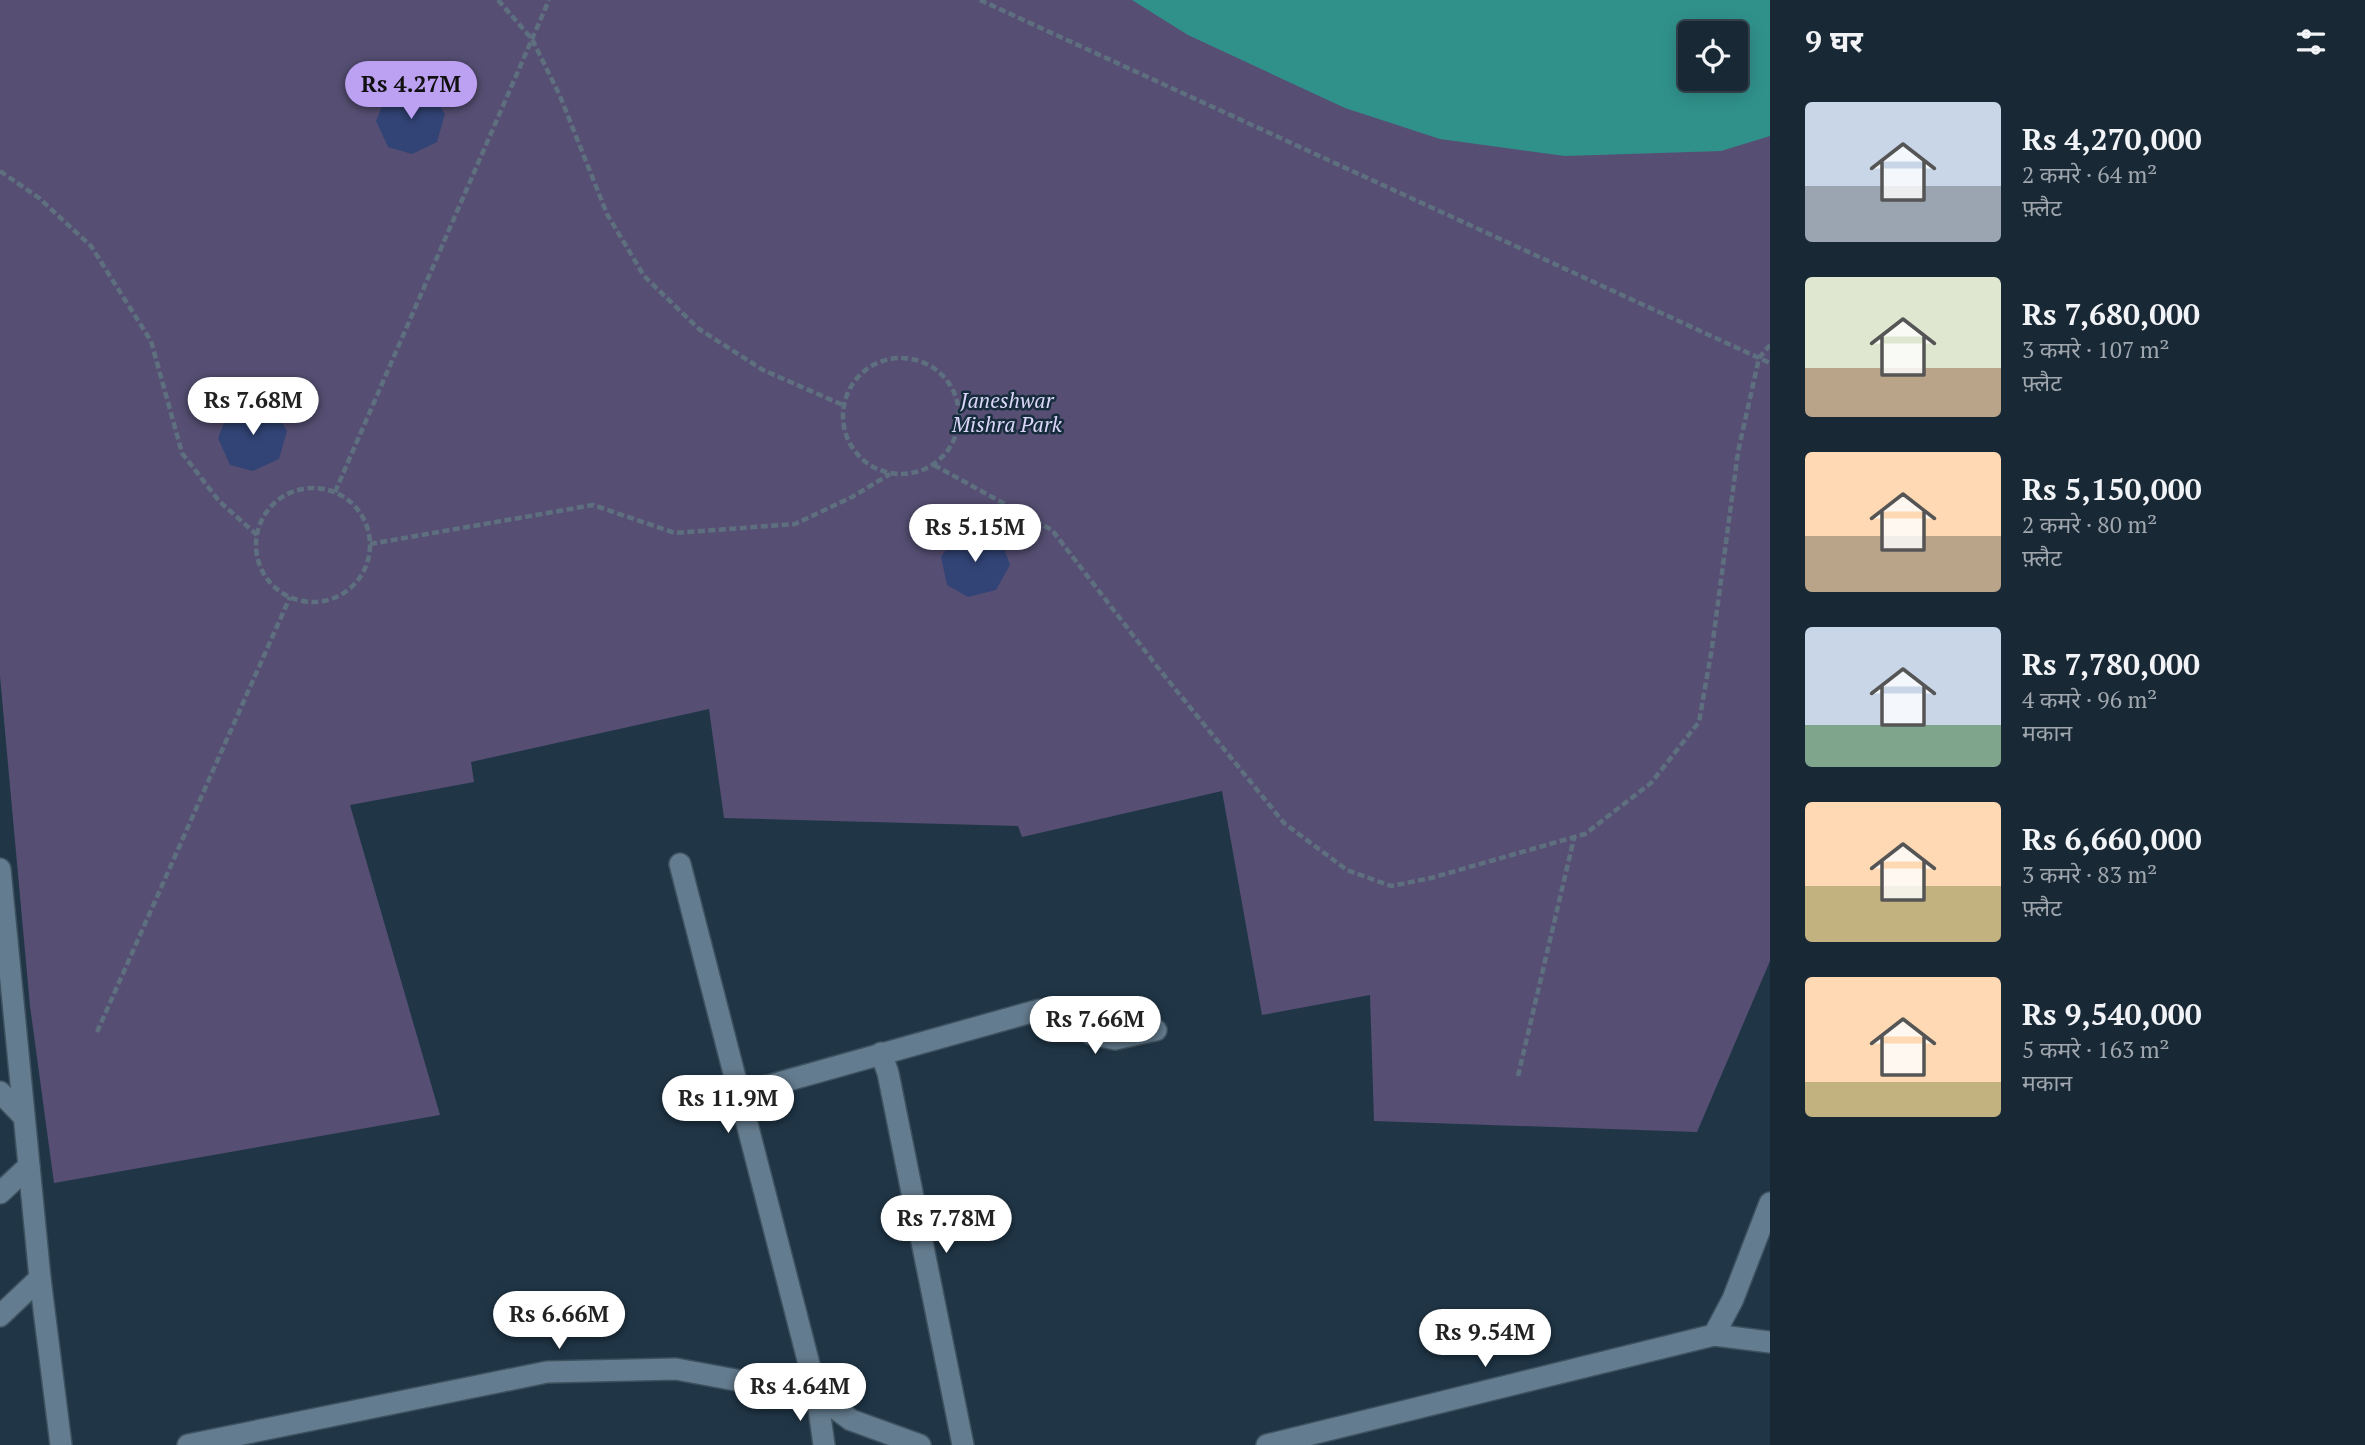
<!DOCTYPE html>
<html lang="hi">
<head>
<meta charset="utf-8">
<style>
	:root { --surface:#182835; --page:#253441; --text:#f1f3f6; --muted:#9fa6ad; --line:#364450; --accent:#bca0f2 }
	body { margin:0; font-family:"PT Serif","Noto Sans Devanagari",serif; background:var(--page); color:var(--text); height:100vh; display:flex; flex-direction:column; font-size:26px; white-space:nowrap }
	* { box-sizing:border-box; margin:0 }
	p { font-size:23px; color:var(--muted) }
	.icon { flex:none; width:38px; height:38px; fill:none; stroke:currentColor; stroke-width:2; stroke-linecap:round; stroke-linejoin:round }
	.map { position:relative; flex:1; overflow:hidden }
	.drawer { display:flex; flex-direction:column; background:var(--surface); width:595px }
	.drawer>* { flex:none }
	.tools { position:absolute; left:1678px; top:21px; display:grid; gap:14px }
	.tools a { display:grid; place-items:center; width:70px; height:70px; border-radius:7px; background:var(--surface); box-shadow:0 4px 18px #0003,0 0 0 2px var(--line); font-size:35px }
	.price { position:absolute; translate:-50% -60px; padding:0 16px; border-radius:24px; background:#fff; color:#222; font-size:23px; line-height:46px; filter:drop-shadow(0 2px 4px #0008) }
	.price::after { content:''; position:absolute; left:50%; top:42px; width:21px; height:16px; margin-left:-10px; background:inherit; clip-path:polygon(0 0,100% 0,50% 100%) }
	.price.on { background:var(--accent); color:#111 }
	ul { padding:0; list-style:none }
	li { display:flex; align-items:center; gap:21px; height:175px; padding:0 35px }
	li span { display:grid; place-items:center; flex:none; width:196px; height:140px; border-radius:7px; color:#555 }
	li>.icon { margin-inline-start:auto }
	span .icon { width:84px; height:84px; fill:#fffc; stroke-width:1 }
	li b { font-size:30px }
	h2 { display:flex; justify-content:space-between; align-items:center; height:84px; padding:0 35px; font-size:30px }
	main { display:flex; flex:1; min-height:0 }
	.map>svg:first-child { display:block }
	.green { fill:#564f73; fill-rule:evenodd }
	.water { fill:#30918b; fill-rule:evenodd }
	.building { fill:#324476 }
	.lines { fill:none; stroke-linecap:round; stroke-linejoin:round }
	.minor-casing { stroke:#3d515f; stroke-width:24 }
	.path { stroke:#5e707f; stroke-width:4.5; stroke-dasharray:7 3.5; stroke-linecap:butt }
	.minor { stroke:#647c8f; stroke-width:21 }
	.labels { text-anchor:middle; stroke-width:5; stroke-linejoin:round; paint-order:stroke }
	.park-label { font-size:21px; font-style:italic; fill:#dcd6f8; stroke:#162c3c }
</style>
</head>
<body>
<main>
<div class="map">
<svg width="1770" height="1445" viewBox="0 0 1770 1445">
	<rect width="100%" height="100%" fill="#203647"/>
	<!-- green -->
	<path class="green" d="M 0,0 L 1770,0 L 1770,961 L 1697,1132 L 1374,1121 L 1370,995 L 1262,1015 L 1222,791 L 1022,837 L 1018,826 L 724,818 L 709,709 L 471,762 L 474,782 L 350,805 L 440,1115 L 54,1183 L 30,1006 L 0,676 ZM 1690,33 L 1736,33 L 1736,79 L 1690,79 Z"/>
	<!-- water -->
	<path class="water" d="M 1132,0 L 1770,0 L 1770,136 L 1721,151 L 1565,156 L 1440,139 L 1345,108 L 1188,35 ZM 1690,33 L 1736,33 L 1736,79 L 1690,79 Z"/>
	<!-- building -->
	<g class="building">
		<polygon points="408,87 432,94 445,114 437,142 412,154 388,147 376,121 385,99"/>
		<polygon points="249,404 274,410 287,431 279,459 253,471 230,465 218,438 227,416"/>
		<polygon points="980,530 1002,542 1010,565 996,590 968,597 947,585 941,557 955,537"/>
	</g>
	<g class="lines">
		<defs>
			<g id="minor">
				<polyline points="680,864 817,1395 824,1445"/>
				<polyline points="0,869 40,1278 61,1445"/>
				<polyline points="881,1053 888,1073 963,1445"/>
				<polyline points="0,1092 24,1117"/>
				<polyline points="739,1094 1039,1010 1058,1014 1074,1021 1091,1034 1115,1039 1156,1030"/>
				<polyline points="0,1193 29,1166"/>
				<polyline points="0,1316 40,1278"/>
				<polyline points="1714,1335 1733,1299 1770,1203"/>
				<polyline points="188,1445 547,1372 676,1369 817,1395 851,1420 920,1445"/>
				<polyline points="1267,1445 1714,1335 1770,1342"/>
			</g>
		</defs>
		<!-- minor casing -->
		<use href="#minor" class="minor-casing"/>
		<!-- path -->
		<g class="path">
			<polyline points="498,0 532,39 560,96 607,214 644,276 699,329 763,370 843,405"/>
			<polyline points="980,0 1770,363"/>
			<polyline points="0,171 39,198 91,246 151,341 182,453 219,501 257,535"/>
			<circle cx="901" cy="416" r="58"/>
			<polyline points="934,465 1052,530 1159,669 1284,823 1347,870 1391,886 1431,878 1585,834 1651,783 1699,722 1712,648 1738,452 1759,358 1770,345"/>
			<circle cx="313" cy="545" r="57"/>
			<polyline points="335,492 549,0"/>
			<polyline points="370,544 593,505 675,533 795,524 852,497 890,474"/>
			<polyline points="97,1032 290,597"/>
			<polyline points="1518,1076 1574,838"/>
		</g>
		<!-- minor -->
		<use href="#minor" class="minor"/>
	</g>
	<g class="labels">
		<!-- park labels -->
		<g class="park-label">
			<text x="1007" y="408">Janeshwar<tspan x="1007" dy="24">Mishra Park</tspan></text>
		</g>
	</g>
</svg>
<div class="tools">
<a><svg class="icon" aria-label="locate" viewBox="0 0 24 24"><circle cx="12" cy="12" r="6"/><path d="M12 2v4M12 18v4M2 12h4M18 12h4"/></svg></a>
</div>
<b class="price on" style="left:411px;top:121px">Rs 4.27M</b>
<b class="price" style="left:253px;top:437px">Rs 7.68M</b>
<b class="price" style="left:975px;top:564px">Rs 5.15M</b>
<b class="price" style="left:1095px;top:1056px">Rs 7.66M</b>
<b class="price" style="left:728px;top:1135px">Rs 11.9M</b>
<b class="price" style="left:946px;top:1255px">Rs 7.78M</b>
<b class="price" style="left:559px;top:1351px">Rs 6.66M</b>
<b class="price" style="left:1485px;top:1369px">Rs 9.54M</b>
<b class="price" style="left:800px;top:1423px">Rs 4.64M</b>
</div>
<section class="drawer">
<h2>9 घर<svg class="icon" aria-label="filters" viewBox="0 0 24 24"><path d="M4 7h16M4 17h16"/><circle cx="9" cy="7" r="2"/><circle cx="15" cy="17" r="2"/></svg></h2>
<ul>
<li><span style="background:linear-gradient(#c9d6e8 60%,#9aa5b1 0)"><svg class="icon" aria-label="home" viewBox="0 0 24 24"><path d="M3 11l9-7 9 7M6 9v11h12V9"/></svg></span><div><b>Rs 4,270,000</b><p>2 कमरे · 64 m²</p><p>फ़्लैट</p></div></li>
<li><span style="background:linear-gradient(#dfe7d0 65%,#b9a48a 0)"><svg class="icon" aria-label="home" viewBox="0 0 24 24"><path d="M3 11l9-7 9 7M6 9v11h12V9"/></svg></span><div><b>Rs 7,680,000</b><p>3 कमरे · 107 m²</p><p>फ़्लैट</p></div></li>
<li><span style="background:linear-gradient(#ffd9b3 60%,#b9a48a 0)"><svg class="icon" aria-label="home" viewBox="0 0 24 24"><path d="M3 11l9-7 9 7M6 9v11h12V9"/></svg></span><div><b>Rs 5,150,000</b><p>2 कमरे · 80 m²</p><p>फ़्लैट</p></div></li>
<li><span style="background:linear-gradient(#c9d6e8 70%,#7fa58c 0)"><svg class="icon" aria-label="home" viewBox="0 0 24 24"><path d="M3 11l9-7 9 7M6 9v11h12V9"/></svg></span><div><b>Rs 7,780,000</b><p>4 कमरे · 96 m²</p><p>मकान</p></div></li>
<li><span style="background:linear-gradient(#ffd9b3 60%,#c2b280 0)"><svg class="icon" aria-label="home" viewBox="0 0 24 24"><path d="M3 11l9-7 9 7M6 9v11h12V9"/></svg></span><div><b>Rs 6,660,000</b><p>3 कमरे · 83 m²</p><p>फ़्लैट</p></div></li>
<li><span style="background:linear-gradient(#ffd9b3 75%,#c2b280 0)"><svg class="icon" aria-label="home" viewBox="0 0 24 24"><path d="M3 11l9-7 9 7M6 9v11h12V9"/></svg></span><div><b>Rs 9,540,000</b><p>5 कमरे · 163 m²</p><p>मकान</p></div></li>
</ul>
</section>
</main>
</body>
</html>
